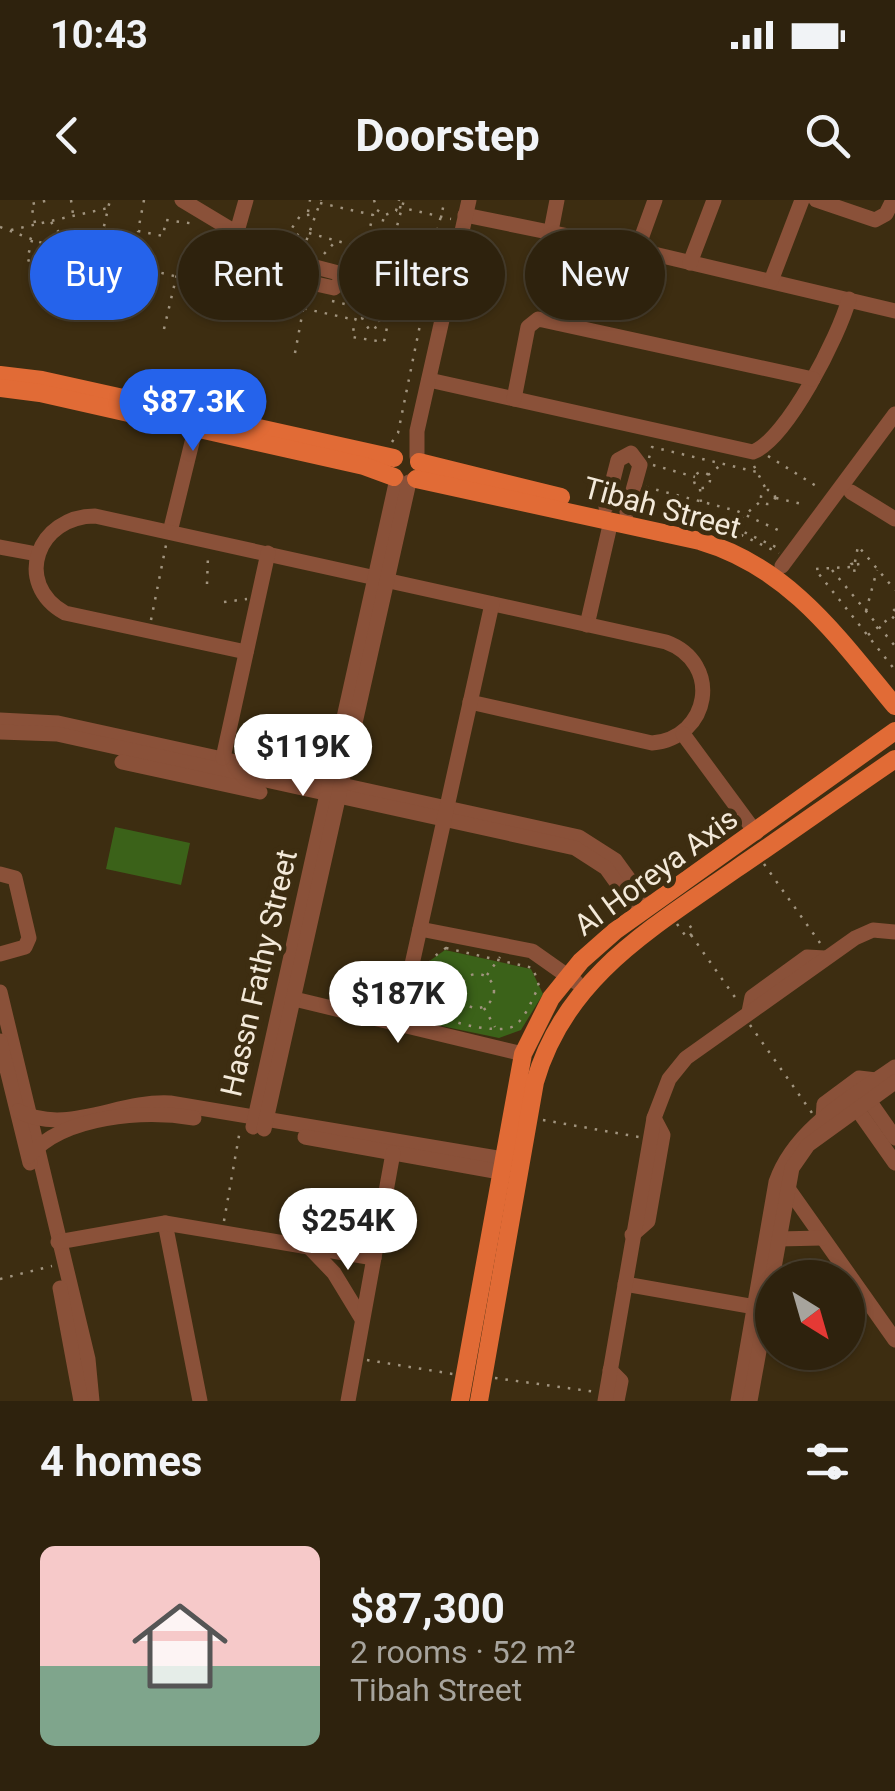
<!DOCTYPE html>
<html lang="en">
<head>
<meta charset="utf-8">
<style>
	:root { --surface:#2e220d; --page:#362a16; --text:#f1f3f6; --muted:#a7a49d; --line:#493f2e; --accent:#2563eb }
	body { margin:0; font-family:Roboto,sans-serif; background:var(--page); color:var(--text); height:100vh; display:flex; flex-direction:column; font-size:38px; white-space:nowrap }
	* { box-sizing:border-box; margin:0 }
	p { font-size:32px; color:var(--muted) }
	.icon { flex:none; width:55px; height:55px; fill:none; stroke:currentColor; stroke-width:2; stroke-linecap:round; stroke-linejoin:round }
	.map { position:relative; height:1201px; overflow:hidden }
	.side { display:flex; flex-direction:column; background:var(--surface); flex:1 }
	.side>* { flex:none }
	.hud { position:absolute; left:30px; top:30px; width:835px; height:90px; display:flex; gap:20px }
	.needle { width:65px; rotate:143deg }
	.tools { position:absolute; left:755px; top:1060px; display:grid; gap:20px }
	.tools a { display:grid; place-items:center; width:110px; height:110px; border-radius:50%; background:var(--surface); box-shadow:0 2px 8px #0004,0 0 0 2px var(--line); font-size:50px }
	.price { position:absolute; translate:-50% -85px; padding:0 22px; border-radius:35px; background:#fff; color:#222; font-size:32px; line-height:65px; filter:drop-shadow(0 2px 5px #0008) }
	.price::after { content:''; position:absolute; left:50%; top:60px; width:30px; height:22px; margin-left:-15px; background:inherit; clip-path:polygon(0 0,100% 0,50% 100%) }
	.price.selected { background:var(--accent); color:#fff }
	ul { padding:0; list-style:none }
	li { display:flex; align-items:center; gap:30px; height:250px; padding:0 40px }
	li+li { border-top:2px solid var(--line) }
	li span { display:grid; place-items:center; flex:none; width:280px; height:200px; border-radius:15px; color:#555 }
	li>.icon { margin-inline-start:auto }
	span .icon { width:120px; height:120px; fill:#fffc; stroke-width:1 }
	li b { font-size:42px }
	h2 { display:flex; justify-content:space-between; align-items:center; height:120px; padding:0 40px; font-size:42px }
	.tag { padding:0 35px; border-radius:45px; background:var(--surface); box-shadow:0 2px 8px #0004,0 0 0 2px var(--line); font-size:35px; line-height:90px }
	.tag.selected { background:var(--accent); color:#fff }
	.status { display:flex; justify-content:space-between; align-items:center; height:70px; padding:0 50px; background:var(--surface); direction:ltr }
	.status svg { height:28px; fill:currentColor }
	header { display:flex; justify-content:space-between; align-items:center; height:130px; padding:0 40px; background:var(--surface); font-size:45px; font-weight:700 }
	.map>svg:first-child { display:block }
	.green { fill:#3b6219 }
	.lines { fill:none; stroke-linecap:round; stroke-linejoin:round }
	.path { stroke:#a1947f; stroke-width:2.5; stroke-dasharray:2.5 8; stroke-linecap:butt }
	.minor { stroke:#8a5139; stroke-width:15 }
	.major { stroke:#e16b36; stroke-width:18 }
	.labels { text-anchor:middle; stroke-width:10; stroke-linejoin:round; paint-order:stroke }
	.street-label { font-size:30px; fill:#f3e9d9; stroke:#3d2d11 }
</style>
</head>
<body>
<div class="status"><b>10:43</b><svg viewBox="0 0 49 12"><path d="M0 12V9h3v3zM5 12V6h3v6zM10 12V3h3v9zM15 12V0h3v12zM26 1h20v11H26zM47 4h2v5h-2z"/></svg></div>
<header><svg class="icon" aria-label="back" viewBox="0 0 24 24"><path d="M15 5l-7 7 7 7"/></svg>Doorstep<svg class="icon" aria-label="search" viewBox="0 0 24 24"><circle cx="10" cy="10" r="6"/><path d="M15 15l6 6"/></svg></header>
<div class="map">
<svg width="895" height="1201" viewBox="0 0 895 1201">
	<rect width="100%" height="100%" fill="#3d2d11"/>
	<!-- green -->
	<g class="green">
		<polygon points="115,627 190,643 181,685 106,669"/>
		<polygon points="445,750 531,769 543,794 521,830 499,838 432,824 418,807 428,762"/>
	</g>
	<g class="lines">
		<!-- path -->
		<g class="path">
			<polyline points="71,0 73,14"/>
			<polyline points="144,0 138,31 163,36 166,20 196,24"/>
			<polyline points="374,0 377,10 385,15 396,11 399,0"/>
			<polyline points="320,3 373,15 367,40 392,45 404,0"/>
			<polyline points="399,7 451,19"/>
			<polyline points="308,12 310,0"/>
			<polyline points="51,22 64,39 59,69"/>
			<polyline points="35,23 31,4 50,0"/>
			<polyline points="0,27 42,43 226,89 222,105 253,112 256,98 356,120"/>
			<polyline points="105,29 128,36 120,62"/>
			<polyline points="11,30 108,8"/>
			<polyline points="309,33 355,46 350,62"/>
			<polyline points="32,40 27,60 72,72 77,53"/>
			<polyline points="378,42 384,16"/>
			<polyline points="305,44 292,28 300,16 314,14"/>
			<polyline points="303,50 321,0"/>
			<polyline points="324,54 335,42"/>
			<polyline points="97,57 110,0"/>
			<circle cx="247" cy="74" r="10"/>
			<path d="M 270,65 C 269,81 284,87 281,103"/>
			<polyline points="427,71 445,0"/>
			<polyline points="387,72 422,82 429,74 421,71 418,78"/>
			<polyline points="192,75 217,77 230,48"/>
			<polyline points="332,101 358,107"/>
			<polyline points="238,107 252,57"/>
			<polyline points="391,108 384,142 352,137 359,101 421,115"/>
			<polyline points="374,110 381,124 370,131 362,118 374,110 378,96"/>
			<polyline points="164,129 180,61 204,67 215,34"/>
			<polyline points="295,153 306,94"/>
			<polyline points="392,242 398,233 422,115 417,107"/>
			<polyline points="768,256 821,289"/>
			<polyline points="649,258 652,247 757,272"/>
			<polyline points="653,265 695,277"/>
			<polyline points="754,266 767,291"/>
			<circle cx="702" cy="280" r="8"/>
			<polyline points="708,275 721,265"/>
			<polyline points="646,287 737,311 780,331"/>
			<polyline points="700,289 702,316"/>
			<circle cx="768" cy="297" r="7"/>
			<polyline points="776,298 802,304"/>
			<polyline points="644,303 731,326 778,348"/>
			<polyline points="640,307 729,329 779,353"/>
			<polyline points="733,325 761,301"/>
			<polyline points="855,362 858,346 895,390"/>
			<polygon points="858,363 859,370 852,371 851,364"/>
			<polyline points="850,367 815,369 895,470"/>
			<polyline points="832,370 895,446"/>
			<polyline points="207,384 208,356"/>
			<polyline points="224,402 247,399"/>
			<polyline points="895,409 890,415 895,419"/>
			<polyline points="866,411 877,370"/>
			<polyline points="151,420 166,345"/>
			<polyline points="868,435 891,417"/>
			<polyline points="764,664 820,743"/>
			<polyline points="677,724 687,738 694,732 686,720"/>
			<polyline points="691,735 739,803"/>
			<path d="M 446,748 L 533,768 L 539,786 C 532,799 526,818 514,826 C 498,836 424,820 422,798 C 421,787 428,771 431,759 Z"/>
			<circle cx="477" cy="791" r="17"/>
			<polyline points="487,775 500,757"/>
			<polyline points="421,776 459,793"/>
			<polyline points="484,808 495,827"/>
			<polyline points="750,825 812,913"/>
			<polyline points="543,920 639,937"/>
			<polyline points="224,1021 240,930"/>
			<polyline points="0,1079 52,1066"/>
			<polyline points="367,1160 453,1174"/>
			<polyline points="495,1178 596,1192"/>
		</g>
		<!-- minor -->
		<g class="minor">
			<polyline points="182,0 277,57 438,99"/>
			<polyline points="816,0 875,20 886,14 893,0"/>
			<polyline points="465,15 637,50 895,111"/>
			<polyline points="551,31 557,0"/>
			<polyline points="236,35 246,0"/>
			<polyline points="637,50 655,0"/>
			<polyline points="291,62 298,80 334,88 346,77"/>
			<polyline points="690,63 714,0"/>
			<polyline points="771,81 802,0"/>
			<path d="M 429,180 L 753,252 C 787,239 839,136 849,99"/>
			<polyline points="514,199 528,127 538,119 813,179"/>
			<polyline points="417,257 417,231 469,0"/>
			<polyline points="851,292 895,319"/>
			<polyline points="606,307 618,260 631,253 640,265 627,312"/>
			<polyline points="170,332 195,230"/>
			<polyline points="0,347 37,354"/>
			<polyline points="782,366 895,214"/>
			<polyline points="587,425 611,321"/>
			<path d="M 246,452 L 65,413 C 12,383 38,316 95,316 L 666,442 C 723,463 710,538 652,543 L 470,502"/>
			<polyline points="0,520 58,523 579,637 615,660 649,707"/>
			<polyline points="0,532 57,534 575,648 606,668 639,714"/>
			<polyline points="683,534 756,633"/>
			<polyline points="223,558 268,353"/>
			<polyline points="122,562 260,592"/>
			<polyline points="0,674 15,678 29,738 25,747 0,754"/>
			<polyline points="420,729 532,751 576,782"/>
			<polyline points="0,792 88,1159 92,1201"/>
			<polyline points="286,797 523,854"/>
			<polyline points="749,812 752,797 807,757 825,758"/>
			<polyline points="399,823 492,404"/>
			<polyline points="0,841 30,963"/>
			<polyline points="863,892 895,938"/>
			<polyline points="852,902 895,963"/>
			<path d="M 18,911 C 67,936 118,900 170,903 L 503,959"/>
			<polyline points="823,919 824,904 859,878 876,880"/>
			<polyline points="253,927 397,279"/>
			<polyline points="264,929 409,282"/>
			<polyline points="305,937 500,972"/>
			<path d="M 29,956 C 64,915 144,910 194,918"/>
			<polyline points="787,987 895,1140"/>
			<polyline points="165,1023 200,1201"/>
			<polyline points="632,1035 648,1021 663,935 654,918"/>
			<polyline points="778,1039 822,1038"/>
			<polyline points="58,1042 165,1023 374,1058"/>
			<polyline points="310,1048 334,1073 362,1119"/>
			<polyline points="625,1084 755,1107"/>
			<polyline points="60,1088 81,1201"/>
			<polyline points="610,1170 621,1181 617,1201"/>
			<polyline points="348,1201 393,953"/>
			<polyline points="605,1201 654,918 669,879 686,858 855,738 873,730 895,732"/>
			<path d="M 738,1201 L 776,982 C 795,928 851,898 895,867"/>
			<polyline points="750,1201 792,968 808,945 895,882"/>
		</g>
		<!-- major -->
		<g class="major">
			<polyline points="0,175 42,180 394,258"/>
			<polyline points="0,188 40,193 364,266 394,277"/>
			<polyline points="419,262 561,297"/>
			<path d="M 416,279 L 700,341 C 789,367 838,437 895,506"/>
			<polyline points="460,1201 523,854 551,798 581,761 615,731 895,531"/>
			<path d="M 479,1201 L 535,882 C 565,777 652,728 736,669 C 789,633 842,595 895,559"/>
		</g>
	</g>
	<g class="labels">
		<!-- street labels -->
		<g class="street-label">
			<text transform="translate(662 308) rotate(15)" y="10">Tibah Street</text>
			<text transform="translate(656 672) rotate(-36)" y="10">Al Horeya Axis</text>
			<text transform="translate(259 773) rotate(-77)" y="10">Hassn Fathy Street</text>
		</g>
	</g>
</svg>
<div class="tools">
<a><svg class="needle" viewBox="-14 -14 28 28"><path d="M0-13l5 13h-10z" fill="#e53935"/><path d="M0 13l5-13h-10z" fill="#a7a49d"/></svg></a>
</div>
<b class="price selected" style="left:193px;top:254px">$87.3K</b>
<b class="price" style="left:303px;top:599px">$119K</b>
<b class="price" style="left:398px;top:846px">$187K</b>
<b class="price" style="left:348px;top:1073px">$254K</b>
<div class="hud">
<a class="tag selected">Buy</a>
<a class="tag">Rent</a>
<a class="tag">Filters</a>
<a class="tag">New</a>
</div>
</div>
<section class="side">
<h2>4 homes<svg class="icon" aria-label="filters" viewBox="0 0 24 24"><path d="M4 7h16M4 17h16"/><circle cx="9" cy="7" r="2"/><circle cx="15" cy="17" r="2"/></svg></h2>
<ul>
<li><span style="background:linear-gradient(#f6c9c9 60%,#7fa58c 0)"><svg class="icon" aria-label="home" viewBox="0 0 24 24"><path d="M3 11l9-7 9 7M6 9v11h12V9"/></svg></span><div><b>$87,300</b><p>2 rooms · 52 m²</p><p>Tibah Street</p></div></li>
</ul>
</section>
</body>
</html>
